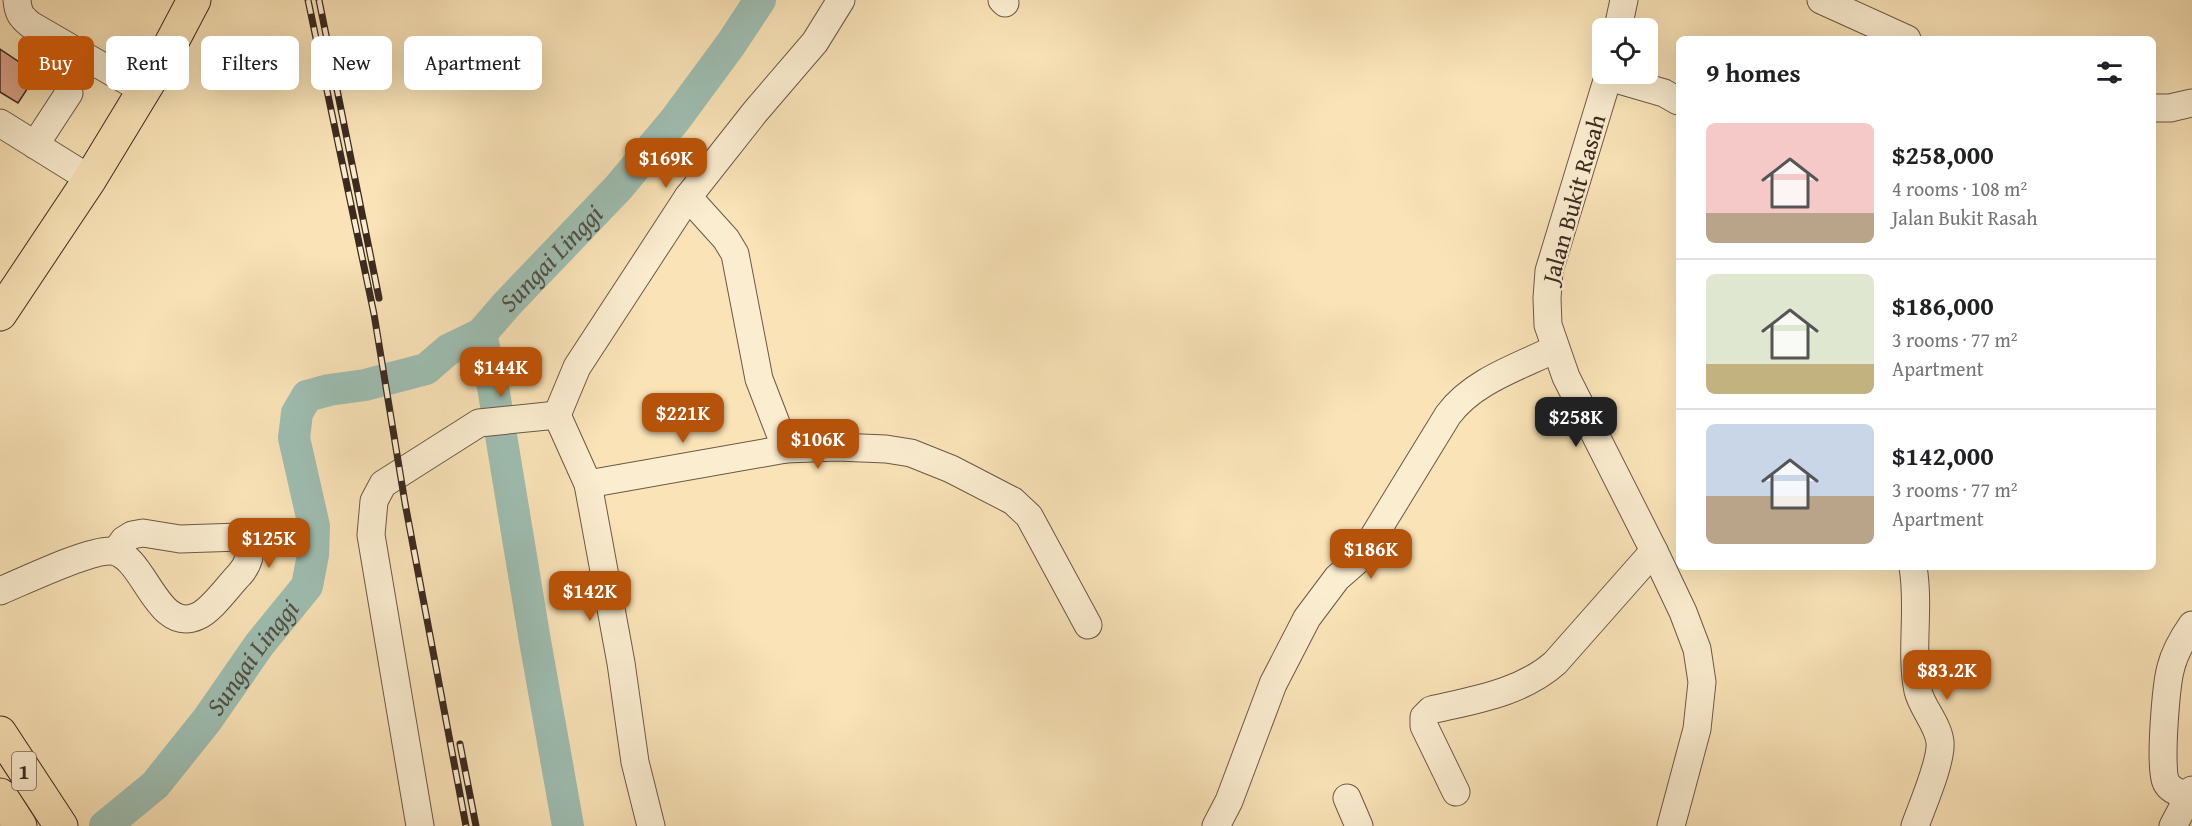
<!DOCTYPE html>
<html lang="en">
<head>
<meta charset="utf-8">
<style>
	:root { --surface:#fff; --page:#f2f2f2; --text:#202124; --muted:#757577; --line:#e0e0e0; --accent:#b45309 }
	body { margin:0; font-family:"Gentium Book Plus",serif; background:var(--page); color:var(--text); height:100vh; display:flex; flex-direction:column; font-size:22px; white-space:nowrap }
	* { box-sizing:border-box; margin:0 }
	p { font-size:20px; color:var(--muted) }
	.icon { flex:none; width:33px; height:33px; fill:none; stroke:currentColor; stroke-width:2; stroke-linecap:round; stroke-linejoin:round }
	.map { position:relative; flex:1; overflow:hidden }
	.drawer { position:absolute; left:1676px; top:36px; width:480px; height:534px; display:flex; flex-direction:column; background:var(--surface); border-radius:9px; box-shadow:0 6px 24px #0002 }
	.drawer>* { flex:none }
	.hud { position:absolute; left:18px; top:36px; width:570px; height:54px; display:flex; gap:12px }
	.controls { position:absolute; left:1592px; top:18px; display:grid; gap:12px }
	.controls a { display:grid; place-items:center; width:66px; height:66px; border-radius:9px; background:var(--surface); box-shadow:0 6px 24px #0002; font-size:30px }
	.price { position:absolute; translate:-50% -51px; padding:0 14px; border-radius:12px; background:var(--accent); color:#fff; font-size:20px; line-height:39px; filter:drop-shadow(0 2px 3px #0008) }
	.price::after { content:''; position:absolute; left:50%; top:36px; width:18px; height:14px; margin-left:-9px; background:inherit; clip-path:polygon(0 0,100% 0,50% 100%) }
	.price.active { background:#222; color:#fff }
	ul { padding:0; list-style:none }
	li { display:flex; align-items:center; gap:18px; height:150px; padding:0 30px }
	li+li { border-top:2px solid var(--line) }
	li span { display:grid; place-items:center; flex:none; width:168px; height:120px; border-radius:9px; color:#555 }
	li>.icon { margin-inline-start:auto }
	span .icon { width:72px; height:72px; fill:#fffc; stroke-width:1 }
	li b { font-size:26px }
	h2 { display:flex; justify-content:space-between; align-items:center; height:72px; padding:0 30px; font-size:26px }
	.pill { padding:0 21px; border-radius:9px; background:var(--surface); box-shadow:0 6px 24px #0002; font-size:21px; line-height:54px }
	.pill.active { background:var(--accent); color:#fff }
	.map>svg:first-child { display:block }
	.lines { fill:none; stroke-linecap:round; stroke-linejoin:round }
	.river { stroke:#9ebeb2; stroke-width:32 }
	.building { fill:#dea488; stroke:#3c2a21; stroke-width:1.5 }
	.minor-casing { stroke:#6b5846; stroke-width:29 }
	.major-casing { stroke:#3c2a21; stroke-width:35 }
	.highway-casing { stroke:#3c2a21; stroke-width:35 }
	.minor { stroke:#fbedd0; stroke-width:27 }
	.major { stroke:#f9e3b7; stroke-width:33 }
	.highway { stroke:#f9e3b7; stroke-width:33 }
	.rail-casing { stroke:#3c2a21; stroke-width:7 }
	.rail { stroke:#fbedd0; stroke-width:4.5; stroke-dasharray:14; stroke-linecap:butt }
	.labels { text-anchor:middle; stroke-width:4.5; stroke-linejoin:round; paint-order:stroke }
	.shield { fill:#fbedd0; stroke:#756456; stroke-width:1.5 }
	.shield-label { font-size:22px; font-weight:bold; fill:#3c2a21 }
	.street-label { font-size:24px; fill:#3c2a21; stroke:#fbedd0 }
	.water-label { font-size:26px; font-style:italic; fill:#544f45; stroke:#fbedd0 }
</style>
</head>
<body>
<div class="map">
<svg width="2192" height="826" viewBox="0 0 2192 826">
	<rect width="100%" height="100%" fill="#f9e3b7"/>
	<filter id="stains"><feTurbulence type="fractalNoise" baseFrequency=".00333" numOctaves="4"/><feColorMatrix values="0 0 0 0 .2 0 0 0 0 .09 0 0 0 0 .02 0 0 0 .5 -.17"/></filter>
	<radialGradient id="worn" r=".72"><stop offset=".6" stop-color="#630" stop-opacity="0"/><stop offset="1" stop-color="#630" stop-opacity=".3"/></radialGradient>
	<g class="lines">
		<!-- river -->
		<g class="river">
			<polyline points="481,334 493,387 535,641 568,826"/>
			<path id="s1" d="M 105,826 L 155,785 L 207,720 L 259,645 L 307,586 L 313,555 L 314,526 L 294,438 L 297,413 L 307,396 L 329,390 L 365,385 L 426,369 L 448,350 L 481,334 L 507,304 L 618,188 L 675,120 L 731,44 L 760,0"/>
		</g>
	</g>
	<!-- building -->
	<polygon class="building" points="0,49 37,74 18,103 0,92"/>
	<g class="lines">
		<defs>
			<g id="minor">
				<path d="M 17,0 C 18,13 21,17 31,25 L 143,90"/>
				<polyline points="1002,0 1005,3"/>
				<polyline points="1821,0 1907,39"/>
				<polyline points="1618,28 1624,0"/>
				<polyline points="1609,74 1549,271 1547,298 1548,325 1566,377 1654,551 1683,612 1697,649 1702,682 1697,729 1671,826"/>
				<polyline points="1609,77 1664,93 1678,101"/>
				<polyline points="2152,108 2170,108 2192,103"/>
				<polyline points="0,123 90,179"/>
				<polyline points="35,145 69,93"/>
				<polyline points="688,197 726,239 735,254 759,379 786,449 837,447 886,449 911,453 951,469 1013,501 1029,516 1088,625"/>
				<polyline points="557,415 577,367 688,197 755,112 815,42 841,0"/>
				<polyline points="557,415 588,484 621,663 635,762 651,826"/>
				<polyline points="588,484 786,449"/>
				<path d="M 1913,567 C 1920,608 1910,651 1918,691 C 1922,708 1938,724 1940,742 C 1942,761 1922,806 1915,826"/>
				<path d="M 0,591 C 24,581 90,549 112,551 C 145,555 156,635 198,616 C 212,610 229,585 240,574 C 248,565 253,551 248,540 L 240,537 L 180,539 L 143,533 L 132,535 L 124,540 L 116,551"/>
				<path d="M 1456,792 L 1424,726 L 1424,717 L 1431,710 C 1474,700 1521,693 1555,663 L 1654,551"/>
				<path d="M 2189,797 C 2181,793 2170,791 2166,782 C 2159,769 2166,684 2171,667 C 2175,651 2183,638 2192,625"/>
				<polyline points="1347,798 1359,826"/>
				<polyline points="420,826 371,535 374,501 383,484 479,423 557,415"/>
				<path d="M 1216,826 L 1229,801 L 1273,684 L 1307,618 L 1337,578 L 1361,557 L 1448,415 C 1473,381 1518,367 1555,349"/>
				<polyline points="2173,826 2192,790"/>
			</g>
			<polyline id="major" points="0,314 90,179 164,57 194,0"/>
			<g id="highway">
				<polyline points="0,733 61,826"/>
				<polyline points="0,795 20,826"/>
			</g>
		</defs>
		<!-- minor casing -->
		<use href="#minor" class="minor-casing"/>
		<!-- major casing -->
		<use href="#major" class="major-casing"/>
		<!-- highway casing -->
		<use href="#highway" class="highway-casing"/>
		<!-- minor -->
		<use href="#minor" class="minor"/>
		<!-- major -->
		<use href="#major" class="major"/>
		<!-- highway -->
		<use href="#highway" class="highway"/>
		<defs>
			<g id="rail">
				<polyline points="308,0 374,314 405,503 466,826"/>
				<polyline points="319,0 379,298"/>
				<polyline points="460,744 476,826"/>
			</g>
		</defs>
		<!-- rail casing -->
		<use href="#rail" class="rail-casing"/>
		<!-- rail -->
		<use href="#rail" class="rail"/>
	</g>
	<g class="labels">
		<!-- shield labels -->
		<rect class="shield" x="12" y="752" width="24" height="38" rx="4.5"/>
		<g class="shield-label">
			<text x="24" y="779">1</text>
		</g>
		<!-- street labels -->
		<g class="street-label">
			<text transform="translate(1574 199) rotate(-74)" y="8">Jalan Bukit Rasah</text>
		</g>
		<!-- water labels -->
		<g class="water-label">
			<text dy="9" stroke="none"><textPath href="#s1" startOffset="802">Sungai Linggi</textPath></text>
			<text dy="9" stroke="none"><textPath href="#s1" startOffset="225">Sungai Linggi</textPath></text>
		</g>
	</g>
	<rect width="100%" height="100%" filter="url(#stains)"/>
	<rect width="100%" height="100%" fill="url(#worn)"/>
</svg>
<div class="controls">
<a><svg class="icon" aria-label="locate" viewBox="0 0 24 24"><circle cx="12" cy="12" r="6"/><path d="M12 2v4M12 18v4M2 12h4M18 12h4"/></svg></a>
</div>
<b class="price" style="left:666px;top:189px">$169K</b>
<b class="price" style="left:501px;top:398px">$144K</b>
<b class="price" style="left:683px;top:444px">$221K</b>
<b class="price active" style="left:1576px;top:448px">$258K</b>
<b class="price" style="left:818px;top:470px">$106K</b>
<b class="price" style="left:269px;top:569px">$125K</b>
<b class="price" style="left:1371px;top:580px">$186K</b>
<b class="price" style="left:590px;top:622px">$142K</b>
<b class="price" style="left:1947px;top:701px">$83.2K</b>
<div class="hud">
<a class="pill active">Buy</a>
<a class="pill">Rent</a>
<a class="pill">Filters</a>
<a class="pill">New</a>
<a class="pill">Apartment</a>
</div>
<section class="drawer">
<h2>9 homes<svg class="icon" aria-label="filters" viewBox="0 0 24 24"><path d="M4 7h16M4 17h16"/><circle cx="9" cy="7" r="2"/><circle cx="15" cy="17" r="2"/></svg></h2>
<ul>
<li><span style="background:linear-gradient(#f6c9c9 75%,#b9a48a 0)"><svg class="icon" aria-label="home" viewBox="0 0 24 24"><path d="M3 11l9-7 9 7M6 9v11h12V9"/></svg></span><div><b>$258,000</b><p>4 rooms · 108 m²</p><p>Jalan Bukit Rasah</p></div></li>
<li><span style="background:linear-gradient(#dfe7d0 75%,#c2b280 0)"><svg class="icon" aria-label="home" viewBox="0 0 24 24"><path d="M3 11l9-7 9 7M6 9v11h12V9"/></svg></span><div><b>$186,000</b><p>3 rooms · 77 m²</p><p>Apartment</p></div></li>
<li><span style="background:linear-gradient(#c9d6e8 60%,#b9a48a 0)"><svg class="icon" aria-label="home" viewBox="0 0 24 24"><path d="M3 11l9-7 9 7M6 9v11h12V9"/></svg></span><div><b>$142,000</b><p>3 rooms · 77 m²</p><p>Apartment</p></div></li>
</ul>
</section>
</div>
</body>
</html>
